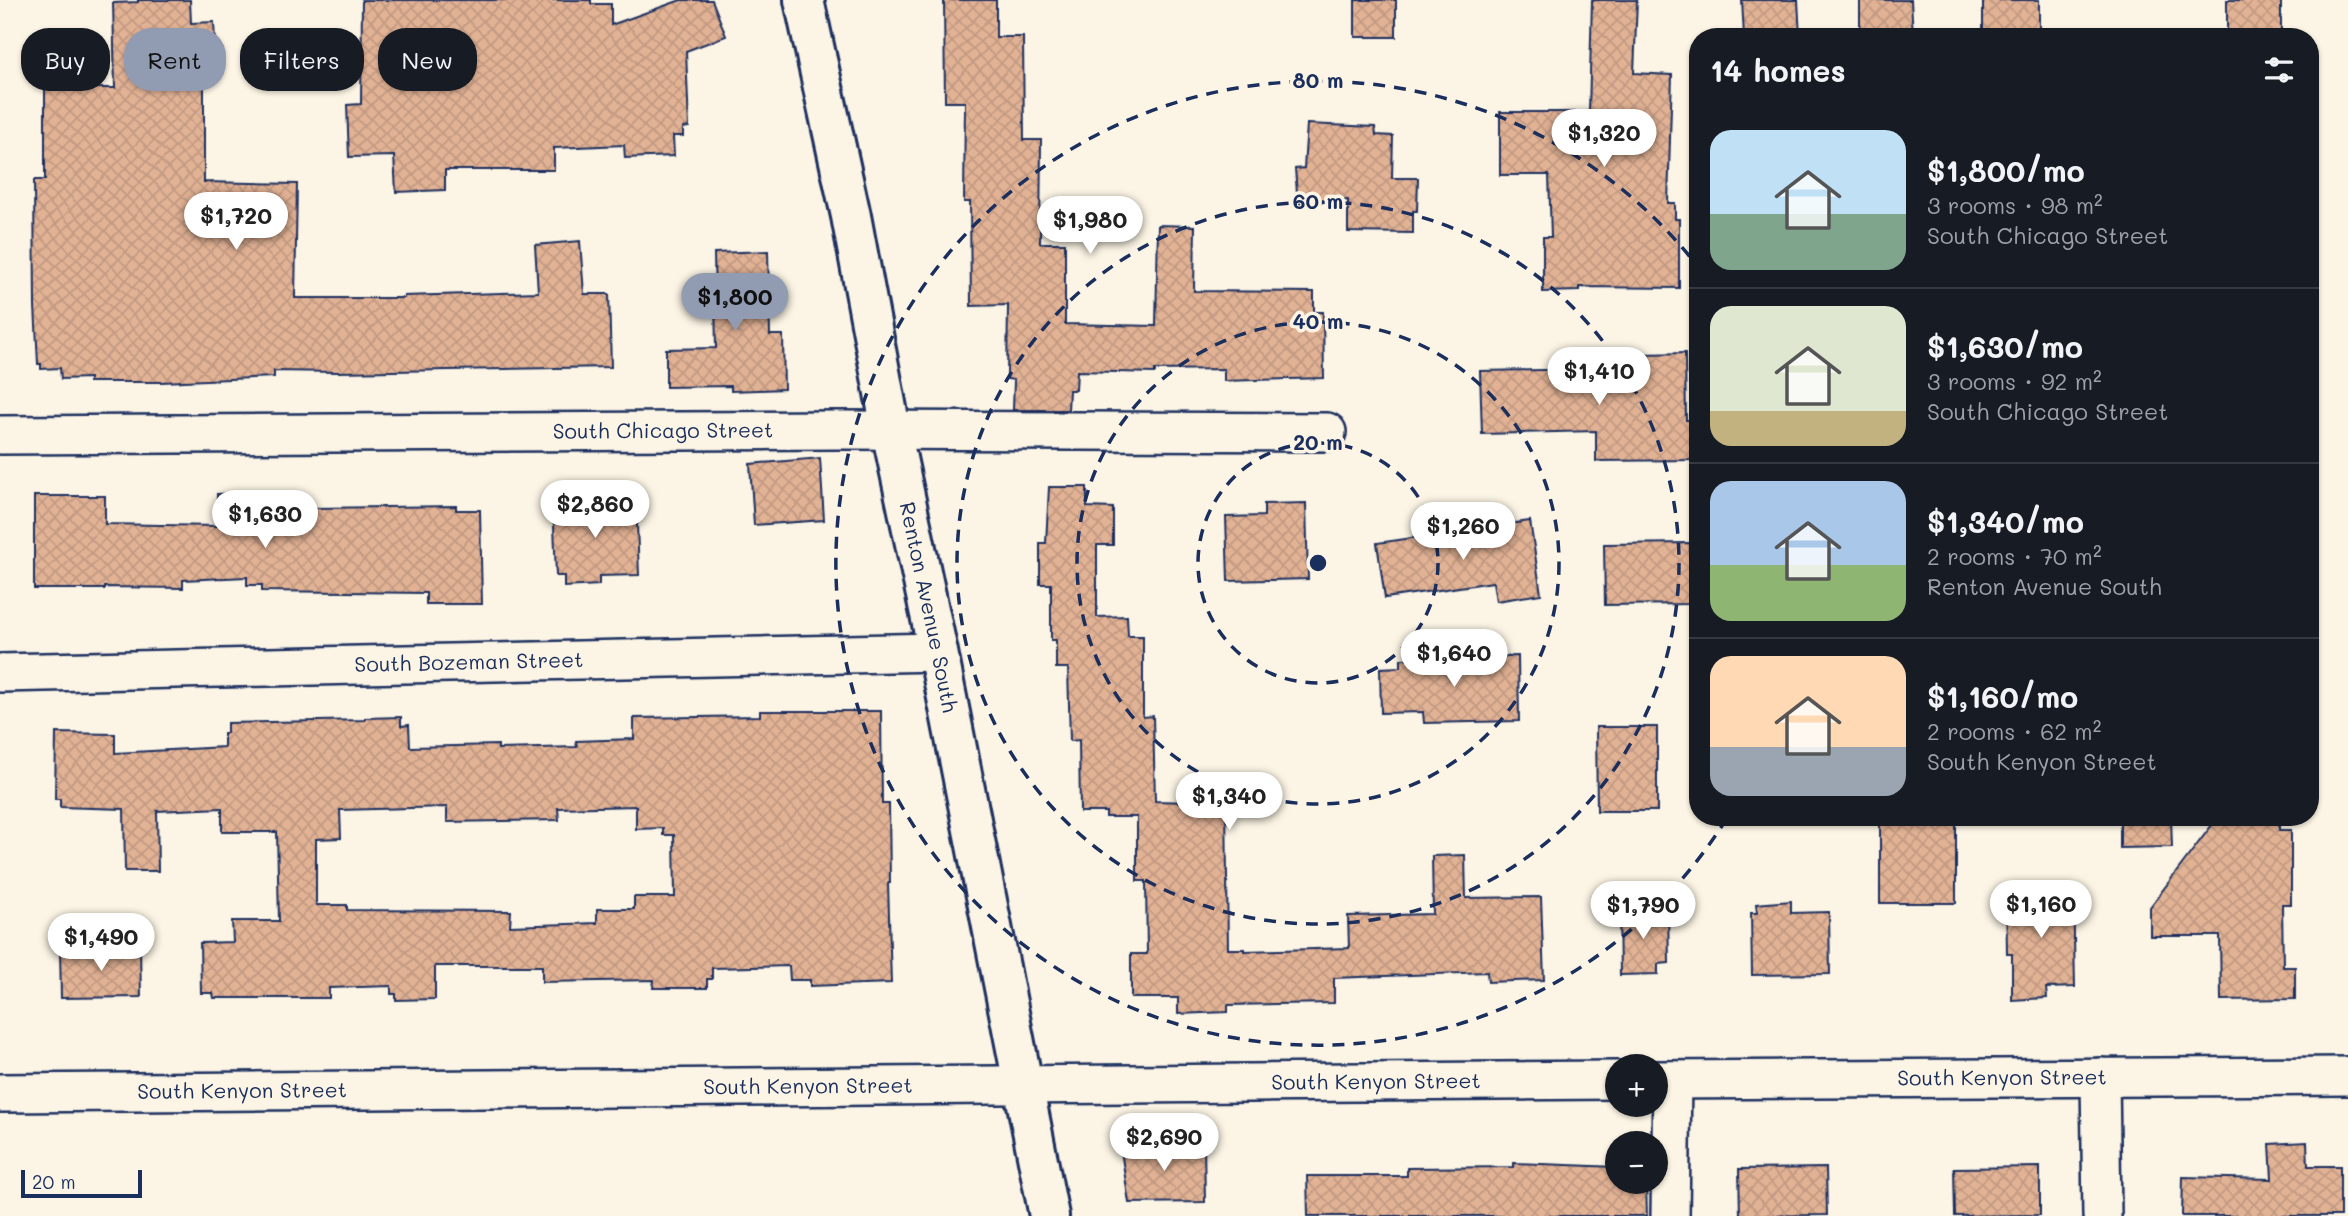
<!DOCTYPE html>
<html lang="en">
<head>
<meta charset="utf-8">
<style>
	:root { --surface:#171b24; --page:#20242c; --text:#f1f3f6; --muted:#9ea1a6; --line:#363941; --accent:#919bb2 }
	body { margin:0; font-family:Mali,sans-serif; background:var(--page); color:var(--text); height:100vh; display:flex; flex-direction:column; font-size:26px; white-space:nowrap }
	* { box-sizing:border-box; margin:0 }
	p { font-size:23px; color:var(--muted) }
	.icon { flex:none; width:38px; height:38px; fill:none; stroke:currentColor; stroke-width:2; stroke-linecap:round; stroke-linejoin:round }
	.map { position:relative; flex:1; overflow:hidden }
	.sheet { position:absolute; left:1689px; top:28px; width:630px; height:798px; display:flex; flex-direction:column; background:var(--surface); border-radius:28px; box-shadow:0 2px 5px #0004 }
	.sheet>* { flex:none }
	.hud { position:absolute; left:21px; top:28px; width:665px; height:63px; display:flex; gap:14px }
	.fabs { position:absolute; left:1605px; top:1054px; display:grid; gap:14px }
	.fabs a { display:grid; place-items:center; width:63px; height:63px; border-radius:50%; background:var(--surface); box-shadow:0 2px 5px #0004; font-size:35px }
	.scale { position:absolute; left:21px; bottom:18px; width:121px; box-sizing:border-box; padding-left:7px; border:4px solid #1b2f5e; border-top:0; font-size:19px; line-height:24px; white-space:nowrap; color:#1b2f5e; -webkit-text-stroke:5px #fcf5e5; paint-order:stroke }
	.price { position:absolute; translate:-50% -60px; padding:0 16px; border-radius:24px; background:#fff; color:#222; font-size:23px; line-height:46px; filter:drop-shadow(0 2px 4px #0008) }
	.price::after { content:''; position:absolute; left:50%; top:42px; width:21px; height:16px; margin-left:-10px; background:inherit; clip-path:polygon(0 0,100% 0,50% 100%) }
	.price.active { background:var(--accent); color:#111 }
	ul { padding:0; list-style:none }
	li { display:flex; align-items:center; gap:21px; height:175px; padding:0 21px }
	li+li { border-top:2px solid var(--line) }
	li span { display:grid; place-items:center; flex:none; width:196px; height:140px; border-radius:21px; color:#555 }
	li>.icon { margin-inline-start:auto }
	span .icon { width:84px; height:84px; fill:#fffc; stroke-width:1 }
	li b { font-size:30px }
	h2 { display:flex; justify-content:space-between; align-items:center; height:84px; padding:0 21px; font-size:30px }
	.pill { padding:0 24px; border-radius:28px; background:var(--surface); box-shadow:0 2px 5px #0004; font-size:24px; line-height:63px }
	.pill.active { background:var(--accent); color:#111 }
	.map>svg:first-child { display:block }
	.building { fill:url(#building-cross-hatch); stroke:#1b2f5e; stroke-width:2; fill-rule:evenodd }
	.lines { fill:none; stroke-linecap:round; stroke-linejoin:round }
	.minor-casing { stroke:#1b2f5e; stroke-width:42 }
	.secondary-casing { stroke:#1b2f5e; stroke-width:44 }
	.minor { stroke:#fcf5e5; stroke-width:37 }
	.secondary { stroke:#fcf5e5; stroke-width:38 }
	.ring { fill:none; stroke:#1b2f5e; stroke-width:3.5; stroke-dasharray:12 9 }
	.labels { text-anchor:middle; stroke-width:7; stroke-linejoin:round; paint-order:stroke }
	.street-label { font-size:21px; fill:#1b2f5e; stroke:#fcf5e5 }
	.centre { fill:#1b2f5e; stroke:#fcf5e5; stroke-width:3.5 }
	.ring-label { font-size:21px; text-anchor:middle; font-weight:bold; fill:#1b2f5e; stroke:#fcf5e5; stroke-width:7; stroke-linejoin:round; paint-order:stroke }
</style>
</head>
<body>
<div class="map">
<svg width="2348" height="1216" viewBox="0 0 2348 1216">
	<defs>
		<pattern id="building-cross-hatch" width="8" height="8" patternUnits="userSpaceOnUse" patternTransform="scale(1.75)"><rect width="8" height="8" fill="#e2b294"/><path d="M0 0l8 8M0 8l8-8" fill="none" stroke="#c19982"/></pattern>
	</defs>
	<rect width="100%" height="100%" fill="#fcf5e5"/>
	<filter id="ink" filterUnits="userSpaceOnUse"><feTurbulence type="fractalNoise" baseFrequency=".0143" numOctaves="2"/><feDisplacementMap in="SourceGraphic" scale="14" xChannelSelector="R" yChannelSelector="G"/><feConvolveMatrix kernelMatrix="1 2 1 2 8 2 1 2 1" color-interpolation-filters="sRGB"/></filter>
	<g filter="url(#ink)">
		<!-- building -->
		<g class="building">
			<polygon points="138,0 190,0 191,23 214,22 216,63 204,64 204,182 297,184 295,298 404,298 404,296 538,292 535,245 580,241 584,294 609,294 611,367 338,372 274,371 274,377 161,382 89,382 89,378 61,379 60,368 41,369 41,364 38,364 35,306 34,180 45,180 45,88 115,88 113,3 138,2"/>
			<polygon points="362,0 591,0 591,4 611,4 611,25 681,0 712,0 726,36 686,51 689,127 683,128 683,136 673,136 674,156 625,158 624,145 554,148 554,170 445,170 445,190 396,192 394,156 349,157 347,105 361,104"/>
			<polygon points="944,0 996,0 996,37 1023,37 1024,140 1041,140 1040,243 1065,243 1065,324 1156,326 1158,225 1195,226 1194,291 1314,292 1314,312 1323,312 1324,378 1224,381 1224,369 1155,370 1155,373 1077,371 1076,390 1069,390 1068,410 1013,410 1014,380 1007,379 1008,305 971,306 970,202 964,202 965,102 945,102"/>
			<rect x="1355" y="0" width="41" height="37"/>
			<polygon points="1592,0 1637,0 1634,73 1672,75 1668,203 1675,203 1675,219 1679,219 1679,288 1579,287 1579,291 1543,292 1543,237 1551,237 1549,175 1500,175 1500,112 1589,112"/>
			<polygon points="1742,0 1798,0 1800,37 1744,37"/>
			<polygon points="1860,0 1911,0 1913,37 1860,37"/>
			<rect x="1983" y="0" width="56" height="37"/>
			<rect x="2227" y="0" width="54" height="37"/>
			<polygon points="1307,124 1375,127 1376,135 1393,136 1392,178 1418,178 1417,211 1413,211 1413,233 1348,232 1348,200 1298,204 1295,169 1304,168"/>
			<polygon points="768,251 770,335 783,335 784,389 731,391 731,386 666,387 666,349 716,348 714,253"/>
			<polygon points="1685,353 1686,420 1698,420 1698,460 1596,461 1596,431 1482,434 1480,371 1600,369 1600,361 1643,361 1643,354"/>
			<polygon points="820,458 824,520 754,525 750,464"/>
			<polygon points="1049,487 1087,487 1087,507 1113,508 1113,545 1097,545 1097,617 1127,616 1128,636 1143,636 1143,717 1153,716 1155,801 1226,803 1228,949 1244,949 1244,951 1349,948 1348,916 1433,914 1432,856 1465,855 1466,898 1541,897 1544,980 1488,982 1487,972 1334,978 1334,1003 1228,1005 1228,1012 1178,1014 1178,998 1131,998 1131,954 1147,954 1146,881 1137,881 1137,817 1106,817 1106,812 1080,812 1079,740 1070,741 1068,668 1056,668 1056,640 1051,640 1051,584 1040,584 1040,543 1046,543"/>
			<polygon points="251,493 252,515 314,512 314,508 456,506 456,510 480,510 482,604 426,604 426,593 262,591 262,585 247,585 247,577 183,580 183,588 105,587 105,589 34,589 34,496 105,496 105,524 217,526 217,494"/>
			<polygon points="636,498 639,575 599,576 599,585 564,587 564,576 556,576 553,500"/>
			<polygon points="1306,503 1308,579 1228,581 1226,517 1264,516 1264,504"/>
			<polygon points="1530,521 1541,594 1496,601 1493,582 1385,598 1377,543"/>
			<polygon points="1690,543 1691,604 1605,605 1604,544"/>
			<polygon points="1518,656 1519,721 1424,723 1423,712 1381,713 1380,668 1401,667 1401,659"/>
			<path d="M 760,711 L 881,711 L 882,804 L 889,804 L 890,883 L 888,883 L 891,983 L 810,986 L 810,980 L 790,980 L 789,966 L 712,968 L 712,979 L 707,979 L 707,988 L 653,988 L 654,980 L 542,982 L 542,966 L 435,966 L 435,999 L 396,1000 L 396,994 L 391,994 L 391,986 L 329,988 L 329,998 L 214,998 L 213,993 L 201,993 L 200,943 L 233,942 L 232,921 L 279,921 L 277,832 L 222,832 L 222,808 L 157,811 L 158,871 L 125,871 L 124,809 L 60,807 L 60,799 L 55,799 L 56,733 L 115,734 L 115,753 L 224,747 L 224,733 L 227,733 L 227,723 L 365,720 L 365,718 L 401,717 L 401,726 L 409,725 L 410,747 L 498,745 L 498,749 L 577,747 L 576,741 L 634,739 L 634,718 L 760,716 ZM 636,806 L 636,829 L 663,828 L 663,835 L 674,835 L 675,897 L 634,897 L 634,909 L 597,909 L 597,923 L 510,926 L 511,911 L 347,910 L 347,905 L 316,905 L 316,839 L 341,838 L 340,810 L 447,807 L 447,822 L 559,820 L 558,808 Z"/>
			<polygon points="1596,727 1657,727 1657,811 1597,811"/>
			<rect x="1880" y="817" width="76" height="86"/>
			<polygon points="2120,817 2171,817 2172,847 2120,848"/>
			<polygon points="2218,817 2279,817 2279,830 2291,830 2291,904 2282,904 2283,967 2295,967 2295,999 2221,1000 2220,936 2150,936 2150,907"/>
			<polygon points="2073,887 2075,987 2046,988 2047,998 2012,1000 2012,954 2007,954 2006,889"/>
			<polygon points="1791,901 1791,913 1829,912 1830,974 1752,975 1751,913 1757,913 1756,904"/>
			<polygon points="1668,910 1669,963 1658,964 1658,974 1620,975 1619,911"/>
			<polygon points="117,948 140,948 141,997 61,998 60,950"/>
			<polygon points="2307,1142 2308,1166 2340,1166 2340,1216 2182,1216 2183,1177 2272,1179 2270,1144"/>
			<polygon points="1204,1143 1205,1202 1129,1203 1120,1144"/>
			<polygon points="1514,1163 1617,1167 1617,1181 1646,1181 1647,1216 1308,1216 1307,1176 1407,1176 1407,1168 1514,1167"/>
			<polygon points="2040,1167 2040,1215 1955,1216 1954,1168"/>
			<polygon points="1826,1168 1827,1215 1740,1216 1739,1169"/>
		</g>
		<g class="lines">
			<defs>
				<g id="minor">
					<path id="s1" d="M 0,435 L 839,430 L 1327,432"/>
					<path id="s2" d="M 0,673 L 938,652"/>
					<polyline points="2100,1077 2102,1216"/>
					<path id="s3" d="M 1656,1080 L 2348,1076"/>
					<path id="s4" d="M 0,1093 L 1617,1080"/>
					<polyline points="1670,1216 1672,1080"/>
				</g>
				<g id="secondary">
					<path id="s5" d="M 804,0 L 851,216 L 891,430 L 938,652 L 1049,1216"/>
				</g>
			</defs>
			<!-- minor casing -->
			<use href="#minor" class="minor-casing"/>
			<!-- secondary casing -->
			<use href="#secondary" class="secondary-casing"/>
			<!-- minor -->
			<use href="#minor" class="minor"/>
			<!-- secondary -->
			<use href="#secondary" class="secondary"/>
		</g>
	</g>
	<!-- distance rings -->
	<g class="ring">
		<circle cx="1318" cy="563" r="120"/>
		<circle cx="1318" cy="563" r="241"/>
		<circle cx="1318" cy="563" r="361"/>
		<path d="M1727 818A482 482 0 1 1 1695 263"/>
	</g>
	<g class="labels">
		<!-- street labels -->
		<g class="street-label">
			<text dy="7" stroke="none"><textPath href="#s1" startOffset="663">South Chicago Street</textPath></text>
			<text dy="7" stroke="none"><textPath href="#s5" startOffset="620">Renton Avenue South</textPath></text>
			<text dy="7" stroke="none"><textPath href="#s2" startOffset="469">South Bozeman Street</textPath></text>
			<text dy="7" stroke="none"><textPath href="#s3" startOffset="346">South Kenyon Street</textPath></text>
			<text dy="7" stroke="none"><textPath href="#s4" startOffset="1376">South Kenyon Street</textPath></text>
			<text dy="7" stroke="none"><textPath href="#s4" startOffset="808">South Kenyon Street</textPath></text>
			<text dy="7" stroke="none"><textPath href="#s4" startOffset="242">South Kenyon Street</textPath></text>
		</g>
	</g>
	<circle cx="1318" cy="563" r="10" class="centre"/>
	<g class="ring-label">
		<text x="1318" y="88">80 m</text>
		<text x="1318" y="209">60 m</text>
		<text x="1318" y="329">40 m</text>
		<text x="1318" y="450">20 m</text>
	</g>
</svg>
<div class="fabs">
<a>+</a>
<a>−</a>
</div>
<div class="scale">20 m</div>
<b class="price" style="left:1604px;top:169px">$1,320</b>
<b class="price" style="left:236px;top:252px">$1,720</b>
<b class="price" style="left:1090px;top:256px">$1,980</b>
<b class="price active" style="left:735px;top:333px">$1,800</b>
<b class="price" style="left:1599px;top:407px">$1,410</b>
<b class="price" style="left:595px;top:540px">$2,860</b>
<b class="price" style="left:265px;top:550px">$1,630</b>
<b class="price" style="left:1463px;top:562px">$1,260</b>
<b class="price" style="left:1454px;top:689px">$1,640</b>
<b class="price" style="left:1229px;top:832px">$1,340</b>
<b class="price" style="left:2041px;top:940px">$1,160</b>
<b class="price" style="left:1643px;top:941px">$1,790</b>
<b class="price" style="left:101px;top:973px">$1,490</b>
<b class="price" style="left:1164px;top:1173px">$2,690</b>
<div class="hud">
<a class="pill">Buy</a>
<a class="pill active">Rent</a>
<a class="pill">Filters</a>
<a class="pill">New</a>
</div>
<section class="sheet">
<h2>14 homes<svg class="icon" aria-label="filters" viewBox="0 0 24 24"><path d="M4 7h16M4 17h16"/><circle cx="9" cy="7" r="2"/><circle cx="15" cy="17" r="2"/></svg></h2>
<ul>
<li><span style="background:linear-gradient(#bfe0f5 60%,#7fa58c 0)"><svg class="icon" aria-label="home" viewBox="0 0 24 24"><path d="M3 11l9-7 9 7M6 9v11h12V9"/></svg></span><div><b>$1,800/mo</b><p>3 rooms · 98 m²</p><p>South Chicago Street</p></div></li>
<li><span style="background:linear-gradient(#dfe7d0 75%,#c2b280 0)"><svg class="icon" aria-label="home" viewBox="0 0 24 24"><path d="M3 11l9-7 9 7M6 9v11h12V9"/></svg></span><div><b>$1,630/mo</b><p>3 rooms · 92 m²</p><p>South Chicago Street</p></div></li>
<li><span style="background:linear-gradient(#a9c7e8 60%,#8fb573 0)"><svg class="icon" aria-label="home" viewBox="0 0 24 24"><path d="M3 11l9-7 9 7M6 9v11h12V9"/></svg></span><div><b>$1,340/mo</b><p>2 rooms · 70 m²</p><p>Renton Avenue South</p></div></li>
<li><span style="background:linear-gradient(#ffd9b3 65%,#9aa5b1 0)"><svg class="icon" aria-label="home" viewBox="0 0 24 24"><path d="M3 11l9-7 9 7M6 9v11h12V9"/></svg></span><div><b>$1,160/mo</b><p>2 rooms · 62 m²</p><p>South Kenyon Street</p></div></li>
</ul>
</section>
</div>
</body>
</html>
